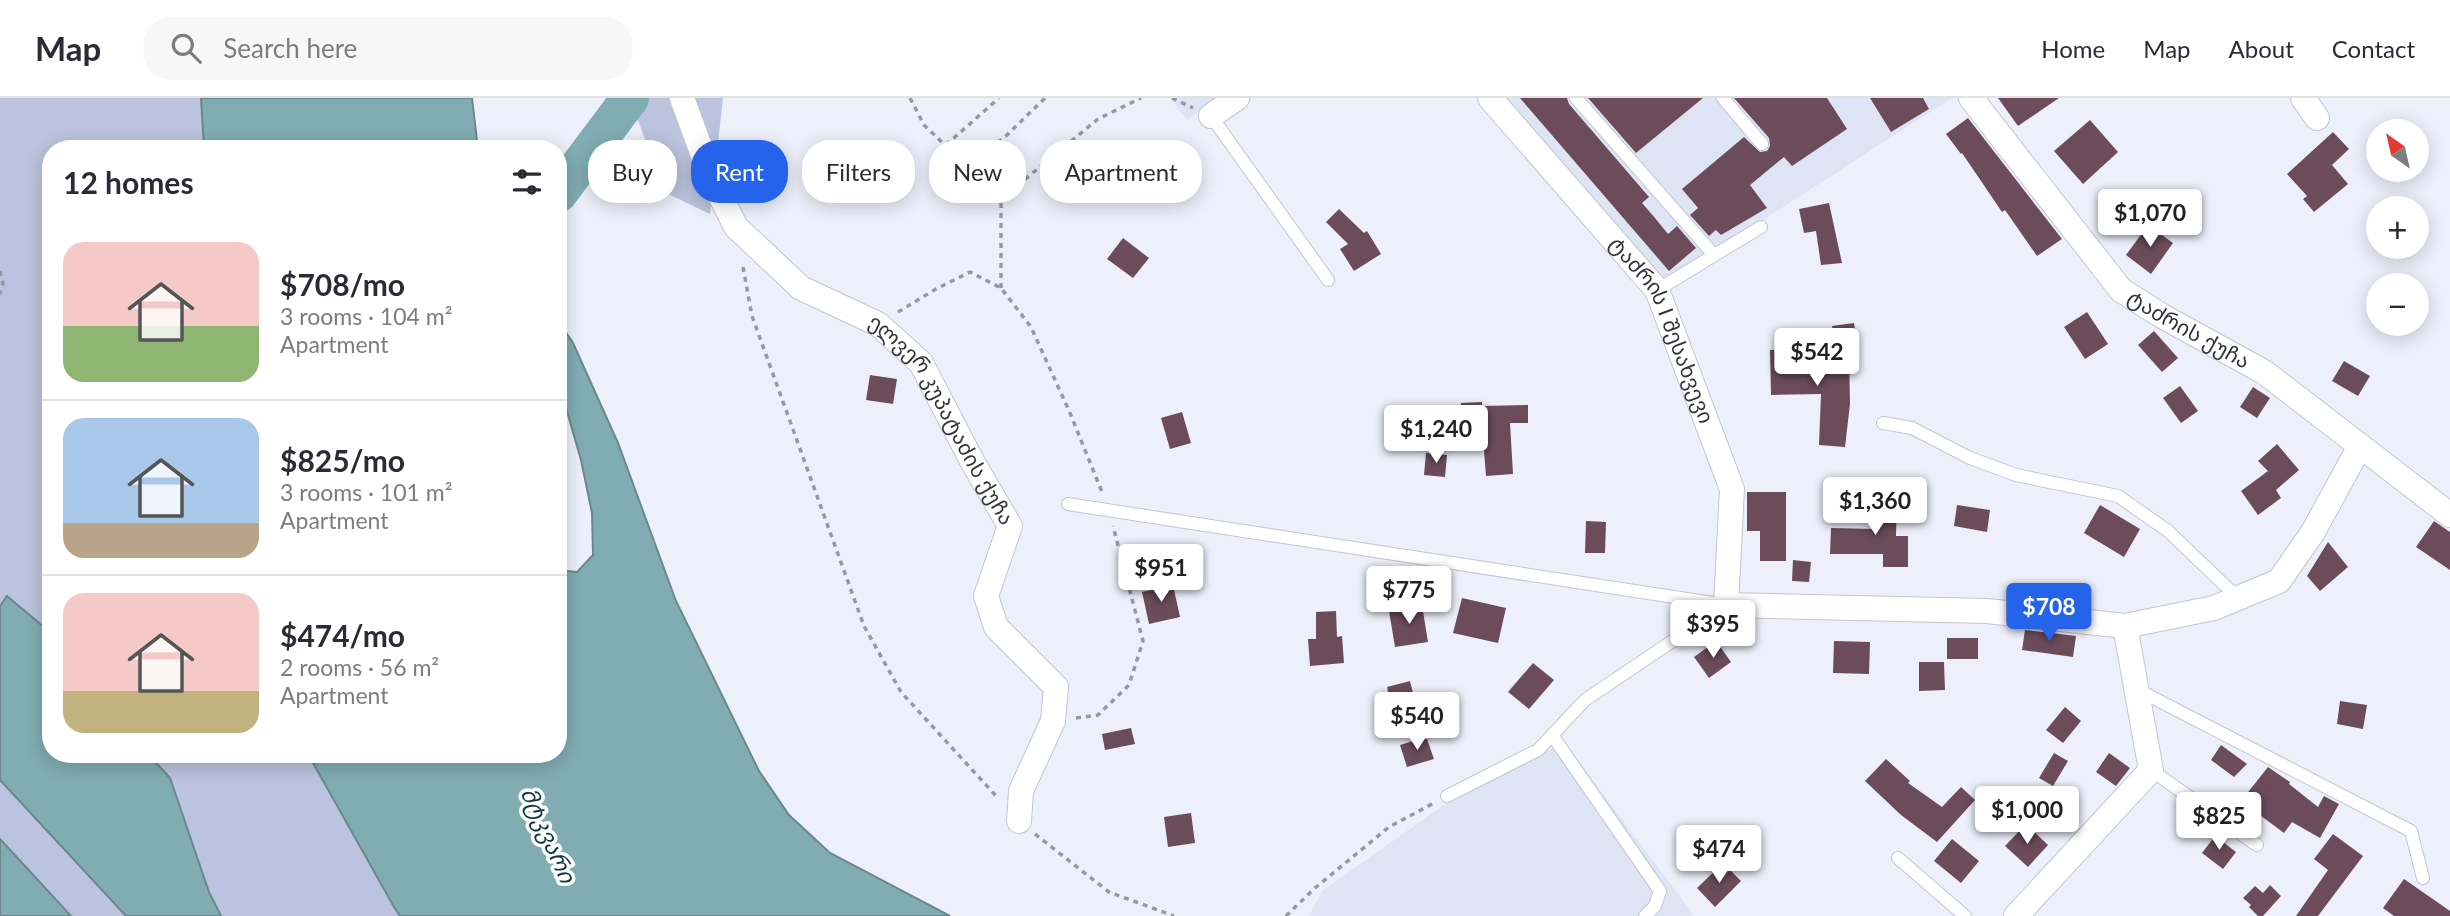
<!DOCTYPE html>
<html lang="en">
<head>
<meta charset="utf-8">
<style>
	:root { --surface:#fff; --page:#f7f7f7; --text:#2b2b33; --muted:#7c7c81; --line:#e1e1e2; --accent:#2563eb }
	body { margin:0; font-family:Lato,"Noto Sans Georgian",sans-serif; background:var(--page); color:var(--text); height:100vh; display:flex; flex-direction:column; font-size:26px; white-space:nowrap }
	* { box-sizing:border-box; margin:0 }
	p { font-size:23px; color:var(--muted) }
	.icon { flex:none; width:38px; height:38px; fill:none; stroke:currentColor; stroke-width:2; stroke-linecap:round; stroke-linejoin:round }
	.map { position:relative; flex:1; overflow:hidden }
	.details { position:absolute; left:42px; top:42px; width:525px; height:623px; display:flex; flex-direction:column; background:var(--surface); border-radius:28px; box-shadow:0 4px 18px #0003 }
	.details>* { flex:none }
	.top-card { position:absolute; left:588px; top:42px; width:665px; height:63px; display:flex; gap:14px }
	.needle { width:46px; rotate:326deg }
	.fabs { position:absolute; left:2366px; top:21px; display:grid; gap:14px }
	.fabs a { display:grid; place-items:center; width:63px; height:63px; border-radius:50%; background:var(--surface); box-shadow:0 4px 18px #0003; font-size:35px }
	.price { position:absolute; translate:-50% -60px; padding:0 16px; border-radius:7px; background:#fff; color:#222; font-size:23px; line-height:46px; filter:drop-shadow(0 2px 4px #0008) }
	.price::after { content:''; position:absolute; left:50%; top:42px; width:21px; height:16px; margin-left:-10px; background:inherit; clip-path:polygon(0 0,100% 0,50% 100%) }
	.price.active { background:var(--accent); color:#fff }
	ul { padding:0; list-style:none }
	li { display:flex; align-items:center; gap:21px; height:175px; padding:0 21px }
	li+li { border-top:2px solid var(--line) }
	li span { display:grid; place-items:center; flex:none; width:196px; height:140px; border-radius:21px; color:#555 }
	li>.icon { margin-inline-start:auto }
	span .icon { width:84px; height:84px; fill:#fffc; stroke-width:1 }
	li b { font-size:30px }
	h2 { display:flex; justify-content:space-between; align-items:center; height:84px; padding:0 21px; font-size:30px }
	.tag { padding:0 24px; border-radius:28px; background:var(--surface); box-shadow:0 4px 18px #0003; font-size:24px; line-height:63px }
	.tag.active { background:var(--accent); color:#fff }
	header { display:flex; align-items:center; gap:42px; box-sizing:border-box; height:98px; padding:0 35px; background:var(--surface); border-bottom:2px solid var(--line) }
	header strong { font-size:33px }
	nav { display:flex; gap:38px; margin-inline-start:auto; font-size:24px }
	.search { width:490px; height:63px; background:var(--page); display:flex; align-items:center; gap:18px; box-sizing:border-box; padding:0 24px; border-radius:28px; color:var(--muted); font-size:26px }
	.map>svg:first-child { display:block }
	.built { fill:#dfe4f5 }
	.green { fill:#bbc3de }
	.water { fill:#81adb2; stroke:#6a898e; stroke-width:2 }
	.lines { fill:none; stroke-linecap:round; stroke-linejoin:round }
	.river { stroke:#81adb2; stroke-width:38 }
	.building { fill:#6c4c5b }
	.service-casing { stroke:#c2c6d0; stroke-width:14 }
	.minor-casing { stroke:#c2c6d0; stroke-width:26 }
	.path { stroke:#9799a0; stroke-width:3.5; stroke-dasharray:5 5; stroke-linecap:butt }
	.service { stroke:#fff; stroke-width:12 }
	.minor { stroke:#fff; stroke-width:24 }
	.labels { text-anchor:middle; stroke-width:7; stroke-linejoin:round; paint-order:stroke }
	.street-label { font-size:21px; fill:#343539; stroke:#fefefe }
	.water-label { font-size:23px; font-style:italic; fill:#103b3f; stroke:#fefefe }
</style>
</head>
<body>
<header>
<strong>Map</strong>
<div class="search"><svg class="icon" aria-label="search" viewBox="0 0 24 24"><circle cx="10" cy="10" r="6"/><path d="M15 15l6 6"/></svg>Search here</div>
<nav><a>Home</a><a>Map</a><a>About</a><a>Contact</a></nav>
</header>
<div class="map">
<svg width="2450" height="818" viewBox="0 0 2450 818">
	<rect width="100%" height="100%" fill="#edf0fb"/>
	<!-- built -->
	<g class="built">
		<polygon points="1170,0 1217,0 1187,22"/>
		<polygon points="1496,0 1952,0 1662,187"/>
		<polygon points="1564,644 1693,816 1690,818 1309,818 1322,793 1458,697"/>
	</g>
	<!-- green -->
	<g class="green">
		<polygon points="0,0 201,0 204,51 51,51 51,656 308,656 400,818 0,818"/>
		<polygon points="630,0 723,0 710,116 664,94"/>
	</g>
	<!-- water -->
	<g class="water">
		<polygon points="201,0 472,0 478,51 204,51"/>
		<polygon points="558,222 573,245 618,345 676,503 759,673 789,717 830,755 950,818 400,818 394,809 308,656 558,656 558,472 577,474 593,457 592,415 581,362 558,282"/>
		<polygon points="7,498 51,535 51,656 146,656 150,658 170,680 209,794 221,818 126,818 0,682 0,508"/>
		<polygon points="0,741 71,818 0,818"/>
	</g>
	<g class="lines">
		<!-- river -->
		<polyline class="river" points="558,96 630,0"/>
	</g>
	<!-- building -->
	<g class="building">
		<polygon points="1520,0 1567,0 1569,6 1649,99 1642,105 1655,120 1668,136 1677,128 1696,150 1669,173"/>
		<polygon points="1588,0 1703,0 1636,55"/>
		<polygon points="1734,0 1827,0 1847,31 1792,68 1784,59 1750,87 1767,110 1721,137 1716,132 1709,138 1690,117 1698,110 1682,91 1744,39 1760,54 1767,53 1770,48 1769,40"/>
		<polygon points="1870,0 1923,0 1929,11 1891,34"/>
		<polygon points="1998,0 2059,0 2018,28"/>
		<polygon points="1968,20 2062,141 2037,158 2005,112 2002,114 1962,55 1961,56 1946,36"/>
		<polygon points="2090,22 2118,54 2083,86 2054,53"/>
		<polygon points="2333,34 2349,51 2332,67 2348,86 2314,114 2303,101 2307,98 2287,76"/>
		<polygon points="1829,105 1842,165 1821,167 1816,133 1804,135 1799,111"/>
		<polygon points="1339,111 1364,135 1367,133 1381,156 1354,173 1340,151 1348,146 1326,124"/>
		<polygon points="2148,127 2173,145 2151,176 2126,157"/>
		<polygon points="1123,140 1149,160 1133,180 1107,161"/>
		<polygon points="2087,214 2108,246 2085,261 2064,229"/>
		<polygon points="1854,225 1857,243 1835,246 1832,228"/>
		<polygon points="2154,233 2178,260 2162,274 2138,247"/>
		<polygon points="1789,251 1789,256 1849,255 1850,306 1845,349 1819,347 1821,296 1771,297 1770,252"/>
		<polygon points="2344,263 2370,278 2358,298 2332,283"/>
		<polygon points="870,277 897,281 893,306 866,302"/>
		<polygon points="2180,288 2198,313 2181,325 2163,300"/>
		<polygon points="2253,289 2270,300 2257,320 2240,309"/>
		<polygon points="1482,304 1482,308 1528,307 1528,325 1510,325 1513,376 1486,378 1483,340 1462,340 1461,305"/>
		<polygon points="1182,314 1191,345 1170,351 1161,320"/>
		<polygon points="2277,346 2299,372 2276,392 2281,400 2258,417 2241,393 2268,373 2258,363"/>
		<polygon points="1426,355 1447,357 1445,379 1424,377"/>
		<polygon points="1747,394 1786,394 1786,463 1760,463 1760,433 1747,433"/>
		<polygon points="1876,397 1897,397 1896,438 1908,438 1908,469 1883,469 1883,456 1830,456 1831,430 1876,431"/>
		<polygon points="1957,407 1990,412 1987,434 1954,428"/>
		<polygon points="2100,407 2140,431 2124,459 2084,435"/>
		<polygon points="1586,423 1606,424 1605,455 1585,455"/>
		<polygon points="2434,423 2450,434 2450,472 2416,449"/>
		<polygon points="2328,444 2348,469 2320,493 2307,478"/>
		<polygon points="1793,462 1811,464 1809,484 1792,483"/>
		<polygon points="1173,487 1180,519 1149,526 1142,494"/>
		<polygon points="1462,500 1506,510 1498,545 1453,535"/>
		<polygon points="1422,507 1428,544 1395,549 1389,513"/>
		<polygon points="1336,513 1337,539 1342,538 1344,565 1310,568 1308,541 1316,541 1316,514"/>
		<polygon points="2025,532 2076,538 2073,559 2022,552"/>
		<rect x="1947" y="540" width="31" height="21"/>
		<polygon points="1716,543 1731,564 1709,580 1694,559"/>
		<polygon points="1834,543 1870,544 1869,576 1833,575"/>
		<polygon points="1919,564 1944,564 1945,592 1919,593"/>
		<polygon points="1533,565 1554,582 1529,611 1508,594"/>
		<polygon points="1410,583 1417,611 1393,617 1387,589"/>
		<polygon points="2340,603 2367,607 2363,631 2337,626"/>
		<polygon points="2065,609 2081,623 2063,645 2046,632"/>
		<polygon points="1131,630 1135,646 1105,652 1102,636"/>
		<polygon points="1420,641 1427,641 1434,661 1407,669 1400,647"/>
		<polygon points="2221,647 2247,666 2234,679 2211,662"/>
		<polygon points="2054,655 2068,663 2053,688 2039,680"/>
		<polygon points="2109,655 2130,670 2116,688 2096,674"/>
		<polygon points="1886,661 1910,683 1908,685 1942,709 1961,689 1975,702 1937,744 1901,717 1865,683"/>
		<polygon points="2268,669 2290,684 2289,686 2318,709 2324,698 2339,706 2320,740 2292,724 2284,735 2241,703"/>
		<polygon points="1191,715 1195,745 1168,749 1164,719"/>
		<polygon points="2026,726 2048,747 2028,769 2005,748"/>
		<polygon points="2333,736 2363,758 2318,818 2296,818 2328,772 2314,761"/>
		<polygon points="2215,738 2236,754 2223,771 2202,755"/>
		<polygon points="1952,741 1979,763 1961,785 1934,763"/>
		<polygon points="1723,765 1741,783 1715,809 1697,790"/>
		<polygon points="2404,781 2450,813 2450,818 2394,818 2383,810"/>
		<polygon points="2270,787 2281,798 2263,818 2258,818 2249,809 2251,807 2243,800 2255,788 2263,795"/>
	</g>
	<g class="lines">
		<defs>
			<g id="service">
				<polyline points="1576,0 1714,157"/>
				<polyline points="1723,0 1762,46"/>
				<polyline points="1211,18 1328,182"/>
				<polyline points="1657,192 1761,129"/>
				<polyline points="1883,325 1912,330 1970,360 2016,377 2118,398 2168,433 2238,500"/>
				<polyline points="1068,406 1726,507"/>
				<polyline points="2138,592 2411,733 2423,780"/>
				<polyline points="1552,637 1660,793 1655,808 1645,818"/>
				<polyline points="2151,672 2257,747"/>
				<polyline points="1447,698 1538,652 1585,602 1726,507"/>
				<polyline points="1898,760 1965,818"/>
			</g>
			<g id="minor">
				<path id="s1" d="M 682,0 L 711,79 L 736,129 L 801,190 L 878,226 L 921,265 L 972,363 L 1010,428 L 986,498 L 996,529 L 1056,589 L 1053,623 L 1021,693 L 1019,723"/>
				<path id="s2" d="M 1490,0 L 1657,192 L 1732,391 L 1726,507 L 1987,513 L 2125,528 L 2214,510 L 2279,483 L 2313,434 L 2360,348"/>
				<path id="s3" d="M 1971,0 L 2121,192 L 2162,218 L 2264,274 L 2450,417"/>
				<polyline points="2303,0 2317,20"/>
				<polyline points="1211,18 1237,0"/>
				<polyline points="2016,818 2151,672 2125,528"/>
			</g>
		</defs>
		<!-- service casing -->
		<use href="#service" class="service-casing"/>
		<!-- minor casing -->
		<use href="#minor" class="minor-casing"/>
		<!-- path -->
		<g class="path">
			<polyline points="910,0 924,27 1001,101"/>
			<polyline points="1172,0 1193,10"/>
			<polyline points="946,47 999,0"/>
			<polyline points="962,63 1003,41 1045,0"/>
			<polyline points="743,169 752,218 864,528 901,594 997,699"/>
			<polyline points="0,173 3,186 0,196"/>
			<polyline points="1001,190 1001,101 1098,21 1141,0"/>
			<polyline points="898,214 936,191 970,174 1001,190 1031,229 1070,315 1102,394"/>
			<polyline points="1076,620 1098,617 1129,587 1143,543 1113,428"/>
			<polyline points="1035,736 1109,794 1174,818"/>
			<polyline points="1286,818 1315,790 1389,729 1434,705"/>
		</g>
		<!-- service -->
		<use href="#service" class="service"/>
		<!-- minor -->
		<use href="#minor" class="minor"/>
	</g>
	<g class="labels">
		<!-- street labels -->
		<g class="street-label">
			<text dy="7" stroke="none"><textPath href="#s3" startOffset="322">ტაძრის ქუჩა</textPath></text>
			<text dy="7" stroke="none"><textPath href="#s2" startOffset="292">ტაძრის I შესახვევი</textPath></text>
			<text dy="7" stroke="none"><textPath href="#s1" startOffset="430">ელვერ კუპატაძის ქუჩა</textPath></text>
		</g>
		<!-- water labels -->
		<g class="water-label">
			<text transform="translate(548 737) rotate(66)" y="8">მტკვარი</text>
		</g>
	</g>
</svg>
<div class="fabs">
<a><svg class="needle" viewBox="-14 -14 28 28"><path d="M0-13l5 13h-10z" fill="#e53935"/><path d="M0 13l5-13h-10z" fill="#7c7c81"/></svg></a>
<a>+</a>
<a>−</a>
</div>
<b class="price" style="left:2150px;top:151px">$1,070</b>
<b class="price" style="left:1817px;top:290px">$542</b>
<b class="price" style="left:1436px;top:367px">$1,240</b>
<b class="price" style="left:1875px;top:439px">$1,360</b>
<b class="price" style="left:1161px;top:506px">$951</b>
<b class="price" style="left:1409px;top:528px">$775</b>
<b class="price active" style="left:2049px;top:545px">$708</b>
<b class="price" style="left:1713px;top:562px">$395</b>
<b class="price" style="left:1417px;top:654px">$540</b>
<b class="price" style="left:2027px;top:748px">$1,000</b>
<b class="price" style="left:2219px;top:754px">$825</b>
<b class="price" style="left:1719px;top:787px">$474</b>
<div class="top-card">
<a class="tag">Buy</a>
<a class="tag active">Rent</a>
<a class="tag">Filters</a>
<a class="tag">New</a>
<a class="tag">Apartment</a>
</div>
<section class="details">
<h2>12 homes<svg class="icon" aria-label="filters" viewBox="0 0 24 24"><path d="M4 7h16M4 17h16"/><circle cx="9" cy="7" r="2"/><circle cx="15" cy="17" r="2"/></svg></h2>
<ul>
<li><span style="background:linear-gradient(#f6c9c9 60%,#8fb573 0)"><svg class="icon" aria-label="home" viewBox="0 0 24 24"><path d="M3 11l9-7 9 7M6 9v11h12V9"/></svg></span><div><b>$708/mo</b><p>3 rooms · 104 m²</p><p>Apartment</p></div></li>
<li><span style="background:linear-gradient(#a9c7e8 75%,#b9a48a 0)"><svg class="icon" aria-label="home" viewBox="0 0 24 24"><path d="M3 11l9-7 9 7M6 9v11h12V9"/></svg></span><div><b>$825/mo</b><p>3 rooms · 101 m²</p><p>Apartment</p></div></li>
<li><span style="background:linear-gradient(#f6c9c9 70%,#c2b280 0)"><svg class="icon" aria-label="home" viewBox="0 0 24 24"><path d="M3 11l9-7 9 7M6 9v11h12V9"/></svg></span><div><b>$474/mo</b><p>2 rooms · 56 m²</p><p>Apartment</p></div></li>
</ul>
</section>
</div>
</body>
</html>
